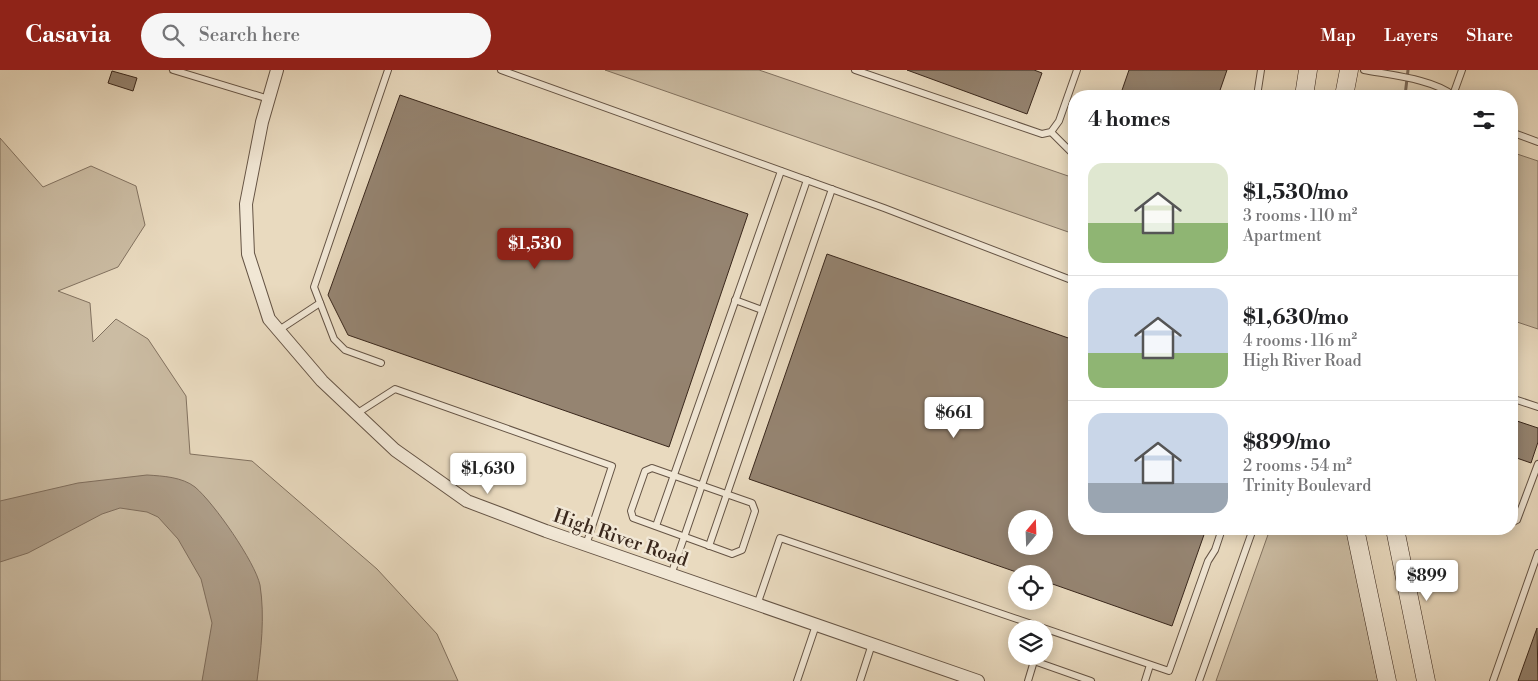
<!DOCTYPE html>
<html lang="en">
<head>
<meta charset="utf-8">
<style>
	:root { --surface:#fff; --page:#f6f6f6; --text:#202124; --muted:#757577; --line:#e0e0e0; --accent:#8f2418 }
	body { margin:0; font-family:"Libre Bodoni",serif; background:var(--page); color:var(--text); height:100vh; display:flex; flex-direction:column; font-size:19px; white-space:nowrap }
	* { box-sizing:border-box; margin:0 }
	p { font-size:16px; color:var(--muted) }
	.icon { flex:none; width:28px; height:28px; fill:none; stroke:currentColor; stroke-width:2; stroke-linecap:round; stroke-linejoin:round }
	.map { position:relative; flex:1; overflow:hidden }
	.panel { position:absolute; left:1068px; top:20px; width:450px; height:445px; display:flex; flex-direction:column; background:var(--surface); border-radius:20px; box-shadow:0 2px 12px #0003 }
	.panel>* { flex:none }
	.needle { width:32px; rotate:19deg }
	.tools { position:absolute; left:1008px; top:440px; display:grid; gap:10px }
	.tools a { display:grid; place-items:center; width:45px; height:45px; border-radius:50%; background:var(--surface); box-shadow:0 2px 12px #0003; font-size:25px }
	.price { position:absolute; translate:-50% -42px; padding:0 11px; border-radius:5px; background:#fff; color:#222; font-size:16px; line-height:32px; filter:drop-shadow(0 1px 2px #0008) }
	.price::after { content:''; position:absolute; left:50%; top:30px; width:15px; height:11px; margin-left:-8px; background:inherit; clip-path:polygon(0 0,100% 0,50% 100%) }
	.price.current { background:var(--accent); color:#fff }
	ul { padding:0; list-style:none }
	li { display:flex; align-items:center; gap:15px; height:125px; padding:0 20px }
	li+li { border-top:1px solid var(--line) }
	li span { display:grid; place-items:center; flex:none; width:140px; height:100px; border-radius:15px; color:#555 }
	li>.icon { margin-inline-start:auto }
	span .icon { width:60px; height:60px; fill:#fffc; stroke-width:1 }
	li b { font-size:21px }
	h2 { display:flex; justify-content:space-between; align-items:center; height:60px; padding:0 20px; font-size:21px }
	header { display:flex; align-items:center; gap:30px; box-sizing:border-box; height:70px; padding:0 25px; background:var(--accent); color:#fff }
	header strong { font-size:24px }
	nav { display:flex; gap:28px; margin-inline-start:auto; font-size:18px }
	.search { width:350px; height:45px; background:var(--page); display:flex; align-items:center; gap:12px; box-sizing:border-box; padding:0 18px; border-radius:28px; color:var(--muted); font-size:19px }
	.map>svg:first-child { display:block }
	.green { fill:#cbbca3; stroke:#827260 }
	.water { fill:#ad9d88; stroke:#7f6e5d }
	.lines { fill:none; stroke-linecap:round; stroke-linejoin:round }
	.stream { stroke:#7f6e5d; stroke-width:3 }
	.building { fill:#958471; stroke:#39271c; fill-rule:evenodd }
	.service-casing { stroke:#655445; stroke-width:8 }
	.minor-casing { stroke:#655445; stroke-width:14 }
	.secondary-casing { stroke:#39271c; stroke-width:19 }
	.service { stroke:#f1e7d5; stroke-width:6 }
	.minor { stroke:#f1e7d5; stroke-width:12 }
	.secondary { stroke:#f1e7d5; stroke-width:18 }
	.labels { text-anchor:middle; stroke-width:5; stroke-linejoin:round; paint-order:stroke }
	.street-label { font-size:19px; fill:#39271c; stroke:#f1e7d5 }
</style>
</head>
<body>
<header>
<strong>Casavia</strong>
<div class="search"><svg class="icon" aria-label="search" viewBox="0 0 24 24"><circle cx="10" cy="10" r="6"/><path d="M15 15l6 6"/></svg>Search here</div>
<nav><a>Map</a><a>Layers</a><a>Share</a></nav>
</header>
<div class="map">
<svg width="1538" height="611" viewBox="0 0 1538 611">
	<rect width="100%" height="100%" fill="#e9dabf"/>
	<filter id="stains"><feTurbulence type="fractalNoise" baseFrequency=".004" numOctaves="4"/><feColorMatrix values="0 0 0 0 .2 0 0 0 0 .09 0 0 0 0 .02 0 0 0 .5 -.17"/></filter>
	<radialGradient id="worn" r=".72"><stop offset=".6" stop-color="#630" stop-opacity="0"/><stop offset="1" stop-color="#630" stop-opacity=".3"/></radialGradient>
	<!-- green -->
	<g class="green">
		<polygon points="605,0 759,0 1074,108 1074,164"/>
		<polygon points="0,68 43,117 91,96 136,116 145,155 118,197 58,221 90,233 93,272 116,249 148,269 186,326 190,384 252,391 377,499 437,564 458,611 0,611"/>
		<polygon points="1511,82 1538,91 1538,259 1511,250"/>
		<polygon points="1270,459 1347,459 1378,611 1216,611"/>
	</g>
	<!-- water -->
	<path class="water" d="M 147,405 C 163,406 182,407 195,417 C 214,433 255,492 260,515 C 265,547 261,580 257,611 L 202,611 L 212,553 L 201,509 L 178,469 L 158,447 L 147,442 L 120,438 L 102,444 L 28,483 L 0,492 L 0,431 L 78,413 Z"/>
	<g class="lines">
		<!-- stream -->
		<polyline class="stream" points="1405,26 1408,0"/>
	</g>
	<!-- building -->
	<g class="building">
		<polygon points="907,0 1034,0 1042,3 1027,44"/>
		<polygon points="1129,0 1227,0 1218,26 1120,26"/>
		<polygon points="112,1 137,8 133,21 108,13"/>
		<polygon points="400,25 748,144 669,377 348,265 328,225"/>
		<path d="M 827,184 L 1074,270 L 1074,459 L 1206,459 L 1172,556 L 1044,511 L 1044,504 L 1022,504 L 749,409 ZM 1016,449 L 1044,449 L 1044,476 L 1016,476 Z"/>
		<polygon points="1511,349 1538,358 1538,372 1531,393 1511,386"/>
		<polygon points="1537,558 1538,611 1518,611"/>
	</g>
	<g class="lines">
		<defs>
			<g id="service">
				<polyline points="173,0 269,29"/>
				<polyline points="501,0 884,138 1074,211"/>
				<polyline points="855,0 1042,64 1051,62 1059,51 1077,0"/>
				<path d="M 1364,0 C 1390,5 1434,9 1454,26"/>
				<polyline points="1453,25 1462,0"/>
				<polyline points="1257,26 1261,0"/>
				<polyline points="1051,62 1074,85"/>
				<polyline points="1511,62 1538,72"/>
				<polyline points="735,230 762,240"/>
				<polyline points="279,260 320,233"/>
				<polyline points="381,293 345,280 334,269 314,217 388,0"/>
				<polyline points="1511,328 1538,337"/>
				<polyline points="356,344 395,319 612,396 586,475"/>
				<polygon points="652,398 752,433 755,441 742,480 732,484 633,448 631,441 645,401"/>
				<polyline points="1511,453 1517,450 1538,394"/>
				<polyline points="656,456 781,101"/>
				<polyline points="709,476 832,119"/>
				<polyline points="671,505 807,110"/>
				<polyline points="757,535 780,468 1169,601 1208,491 1215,480 1222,459"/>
				<polyline points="797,611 816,555"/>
				<polyline points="860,611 872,574"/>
				<polyline points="1028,611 1034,591 1091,611"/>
				<polyline points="1145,611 1150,595"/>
				<polyline points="1199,611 1253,459"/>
				<polyline points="1493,611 1538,483"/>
			</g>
			<polyline id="minor" points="277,0 262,52 246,134 248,184 269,249 322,311 395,380 467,431 546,461 978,611"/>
			<g id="secondary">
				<polyline points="1304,26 1308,0"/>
				<polyline points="1344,26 1349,0"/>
				<polyline points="1355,459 1387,611"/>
				<polyline points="1395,459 1426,611"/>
			</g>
		</defs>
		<!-- service casing -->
		<use href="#service" class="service-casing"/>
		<!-- minor casing -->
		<use href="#minor" class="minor-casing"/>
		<!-- secondary casing -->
		<use href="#secondary" class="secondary-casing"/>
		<!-- service -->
		<use href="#service" class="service"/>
		<!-- minor -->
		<use href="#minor" class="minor"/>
		<!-- secondary -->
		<use href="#secondary" class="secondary"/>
	</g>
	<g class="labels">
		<!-- street labels -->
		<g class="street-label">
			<text transform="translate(621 467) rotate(19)" y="7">High River Road</text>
		</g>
	</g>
	<rect width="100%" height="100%" filter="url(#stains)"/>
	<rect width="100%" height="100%" fill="url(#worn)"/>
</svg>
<div class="tools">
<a><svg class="needle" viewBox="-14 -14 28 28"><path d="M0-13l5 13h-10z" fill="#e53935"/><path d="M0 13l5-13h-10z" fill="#757577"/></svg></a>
<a><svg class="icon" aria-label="locate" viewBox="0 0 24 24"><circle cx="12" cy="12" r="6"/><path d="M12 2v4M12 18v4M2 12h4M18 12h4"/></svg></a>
<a><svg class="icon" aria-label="layers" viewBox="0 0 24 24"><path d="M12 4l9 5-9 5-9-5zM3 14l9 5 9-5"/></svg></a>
</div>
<b class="price current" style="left:535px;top:200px">$1,530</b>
<b class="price" style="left:954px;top:369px">$661</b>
<b class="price" style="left:488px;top:425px">$1,630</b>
<b class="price" style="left:1427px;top:532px">$899</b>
<section class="panel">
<h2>4 homes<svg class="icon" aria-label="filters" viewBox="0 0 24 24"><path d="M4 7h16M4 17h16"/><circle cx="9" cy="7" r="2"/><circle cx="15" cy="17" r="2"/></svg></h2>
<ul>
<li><span style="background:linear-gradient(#dfe7d0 60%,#8fb573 0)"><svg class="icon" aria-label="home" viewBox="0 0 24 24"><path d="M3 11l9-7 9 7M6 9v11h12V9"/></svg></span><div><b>$1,530/mo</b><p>3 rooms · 110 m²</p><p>Apartment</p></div></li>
<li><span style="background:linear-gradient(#c9d6e8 65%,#8fb573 0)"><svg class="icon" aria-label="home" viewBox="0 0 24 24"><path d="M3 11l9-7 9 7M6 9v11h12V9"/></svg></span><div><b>$1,630/mo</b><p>4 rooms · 116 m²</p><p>High River Road</p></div></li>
<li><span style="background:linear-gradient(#c9d6e8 70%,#9aa5b1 0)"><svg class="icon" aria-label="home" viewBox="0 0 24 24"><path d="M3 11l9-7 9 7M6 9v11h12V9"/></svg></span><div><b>$899/mo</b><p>2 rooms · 54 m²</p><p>Trinity Boulevard</p></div></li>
</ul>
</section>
</div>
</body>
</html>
